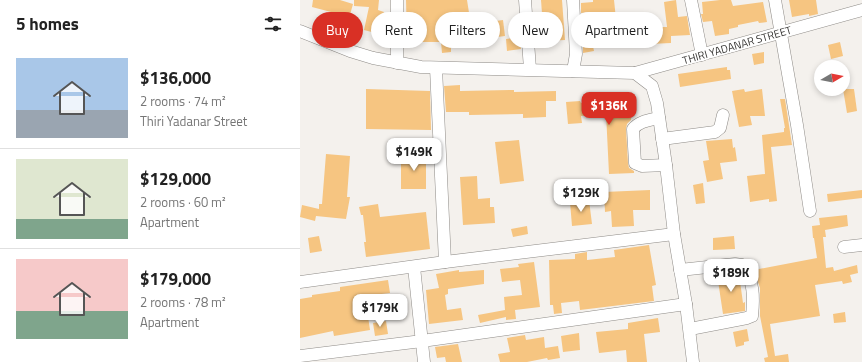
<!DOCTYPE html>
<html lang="en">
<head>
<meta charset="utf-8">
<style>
	:root { --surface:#fff; --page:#f2f2f2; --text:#222; --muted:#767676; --line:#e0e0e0; --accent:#d93025 }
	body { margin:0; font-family:"Titillium Web",sans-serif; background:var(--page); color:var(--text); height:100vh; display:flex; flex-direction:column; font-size:15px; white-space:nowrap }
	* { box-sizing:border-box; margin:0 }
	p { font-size:13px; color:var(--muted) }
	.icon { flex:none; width:22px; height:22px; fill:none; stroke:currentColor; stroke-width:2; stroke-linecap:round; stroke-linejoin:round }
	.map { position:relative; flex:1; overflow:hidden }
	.panel { display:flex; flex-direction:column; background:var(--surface); width:300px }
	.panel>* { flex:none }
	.guide { position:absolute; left:12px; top:12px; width:380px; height:36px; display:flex; gap:8px }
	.needle { width:26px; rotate:80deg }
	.fabs { position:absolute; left:514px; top:60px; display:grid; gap:8px }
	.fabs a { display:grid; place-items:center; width:36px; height:36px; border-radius:50%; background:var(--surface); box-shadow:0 2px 6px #0003; font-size:20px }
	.price { position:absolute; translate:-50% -34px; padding:0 9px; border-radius:8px; background:#fff; color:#222; font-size:13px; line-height:26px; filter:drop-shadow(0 1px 2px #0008) }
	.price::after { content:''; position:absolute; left:50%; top:24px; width:12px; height:9px; margin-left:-6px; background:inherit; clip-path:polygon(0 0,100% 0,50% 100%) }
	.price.selected { background:var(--accent); color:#fff }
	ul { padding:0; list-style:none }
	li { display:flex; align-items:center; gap:12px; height:100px; padding:0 16px }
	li+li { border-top:1px solid var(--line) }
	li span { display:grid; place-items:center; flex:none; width:112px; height:80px; border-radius:0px; color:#555 }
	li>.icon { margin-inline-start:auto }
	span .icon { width:48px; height:48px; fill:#fffc; stroke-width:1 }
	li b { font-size:17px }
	h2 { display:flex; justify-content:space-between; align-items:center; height:48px; padding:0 16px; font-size:17px }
	.chip { padding:0 14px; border-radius:18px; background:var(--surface); box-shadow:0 2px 6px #0003; font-size:14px; line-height:36px }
	.chip.selected { background:var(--accent); color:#fff }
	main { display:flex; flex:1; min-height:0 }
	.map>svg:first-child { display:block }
	.building { fill:#f6c581 }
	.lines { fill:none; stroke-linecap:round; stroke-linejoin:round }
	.minor-casing { stroke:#8e8b87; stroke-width:13 }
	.minor { stroke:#fff; stroke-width:12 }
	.labels { text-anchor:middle; stroke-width:3; stroke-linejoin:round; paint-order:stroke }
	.street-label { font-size:11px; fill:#393836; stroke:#fff }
</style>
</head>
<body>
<main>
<section class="panel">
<h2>5 homes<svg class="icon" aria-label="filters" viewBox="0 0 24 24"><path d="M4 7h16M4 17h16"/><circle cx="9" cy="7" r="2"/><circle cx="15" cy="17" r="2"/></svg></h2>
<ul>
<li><span style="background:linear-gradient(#a9c7e8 65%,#9aa5b1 0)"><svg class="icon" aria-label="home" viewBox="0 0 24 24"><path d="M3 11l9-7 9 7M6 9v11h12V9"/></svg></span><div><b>$136,000</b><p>2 rooms · 74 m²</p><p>Thiri Yadanar Street</p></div></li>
<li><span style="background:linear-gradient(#dfe7d0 75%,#7fa58c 0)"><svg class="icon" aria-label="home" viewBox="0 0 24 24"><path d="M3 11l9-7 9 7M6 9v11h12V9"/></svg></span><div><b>$129,000</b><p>2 rooms · 60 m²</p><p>Apartment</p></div></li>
<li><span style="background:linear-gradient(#f6c9c9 65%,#7fa58c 0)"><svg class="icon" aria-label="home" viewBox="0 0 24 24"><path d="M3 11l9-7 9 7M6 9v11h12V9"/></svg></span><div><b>$179,000</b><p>2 rooms · 78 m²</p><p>Apartment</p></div></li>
</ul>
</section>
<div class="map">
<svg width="562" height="362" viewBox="0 0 562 362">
	<rect width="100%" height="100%" fill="#f4f1ed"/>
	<!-- building -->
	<g class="building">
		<polygon points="13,0 40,0 53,4 48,22 30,17 31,12 12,7"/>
		<polygon points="54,0 79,0 78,10 84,12 82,17 90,19 87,36 64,30 69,7 54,6"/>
		<polygon points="106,0 167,0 170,19 172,18 173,24 203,20 205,36 151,43 151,52 142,53 141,42 107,42"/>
		<polygon points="241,0 262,0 265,40 244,41"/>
		<polygon points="293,0 314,0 316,19 319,19 319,25 321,25 322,30 340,29 341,32 361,30 360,27 367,27 364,2 376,0 378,17 387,16 390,35 371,36 371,43 350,44 350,42 313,45 311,24 309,24 308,18 292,21 290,12 281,13 281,3 293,2"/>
		<polygon points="420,0 431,0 433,6 463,2 467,22 459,23 458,21 438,25 438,27 429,29 429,34 415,36 412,21 403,22 401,14 403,14 402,2"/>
		<polygon points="489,0 516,0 518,14 509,16 509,14 492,17"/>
		<polygon points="219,37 221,49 207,51 206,39"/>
		<polygon points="291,37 294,51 283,53 283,38"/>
		<polygon points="540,42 543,56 531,59 528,45"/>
		<polygon points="464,52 464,63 454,65 452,54"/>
		<polygon points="427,67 427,70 430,70 431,79 380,87 378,74"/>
		<polygon points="160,85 160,91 214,90 214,92 256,91 256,101 246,101 246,117 223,118 223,114 169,115 169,112 146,112 144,86"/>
		<polygon points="66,89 130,91 131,130 66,129"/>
		<polygon points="444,89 445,92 462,89 465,116 450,116 452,125 439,127 432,91"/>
		<polygon points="543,89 554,89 557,111 547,113"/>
		<polygon points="331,94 331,120 327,124 326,129 328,163 329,168 334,171 334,173 309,174 306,113 281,116 282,123 268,124 266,102 280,101 281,103 305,100 305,95"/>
		<polygon points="480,99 485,99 492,145 471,147 477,201 469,202 469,199 450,202 447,176 465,174 462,135 484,132 484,128 485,128"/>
		<polygon points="432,139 433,148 435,147 437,161 420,163 423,179 407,182 403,161 409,160 406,141"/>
		<polygon points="219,140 224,181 200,184 195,142"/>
		<polygon points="26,154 50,156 47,197 50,197 46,219 16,216 15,221 0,217 2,205 19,209 19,204 22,204"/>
		<rect x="101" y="155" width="25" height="34"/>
		<polygon points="177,176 178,199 190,198 190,207 194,207 195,223 163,225 160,177"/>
		<polygon points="403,183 405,203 396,204 393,185"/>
		<polygon points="350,190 350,210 333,210 334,226 312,227 311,211 305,212 304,192"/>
		<polygon points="562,190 562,198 528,202 527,194"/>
		<polygon points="289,200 292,224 272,226 270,202"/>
		<polygon points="78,204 80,217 126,212 130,249 66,257 64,242 66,242 63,215 61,215 59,207"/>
		<polygon points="547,215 548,226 525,230 526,237 523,237 526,268 533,267 534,271 557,265 558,273 550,275 552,282 543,284 542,281 515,285 520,316 470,324 475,356 488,354 489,362 465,362 464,358 468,357 460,316 460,288 454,270 517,258 514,238 513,238 512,226 520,225 519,218"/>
		<polygon points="227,226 228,234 213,237 211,229"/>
		<polygon points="19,236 22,251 10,253 8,238"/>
		<polygon points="434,236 435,249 413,250 413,238"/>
		<polygon points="349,245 356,285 352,286 354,301 280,310 279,301 261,303 262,313 254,314 253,305 250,305 249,260 275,259 275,254 287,252 287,260 315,257 314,250"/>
		<polygon points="234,262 240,307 215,310 216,319 206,320 206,317 180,323 178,315 205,310 204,297 222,295 220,280 202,282 200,269 219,267 218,264"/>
		<polygon points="159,270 159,272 184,270 184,284 148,289 148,294 145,295 147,310 161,308 163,320 129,324 126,290 139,288 136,274"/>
		<polygon points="435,272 439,274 443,303 445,302 445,311 423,314 417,274"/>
		<polygon points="88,280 90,293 65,296 70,330 34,336 33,331 0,338 0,299 12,297 12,295 40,291 40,287"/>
		<polygon points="545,312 546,322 534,323 533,314"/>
		<polygon points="358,318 360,332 344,334 347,362 327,362 326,350 299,353 296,332 328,329 328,323"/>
		<polygon points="86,321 88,334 75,336 73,323"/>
		<polygon points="447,329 449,341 444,342 444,345 436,347 433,332"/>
		<polygon points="279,333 280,350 263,352 261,336"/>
		<polygon points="225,335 226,340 244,337 245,348 258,346 260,358 248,360 247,358 227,362 200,362 198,354 210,352 207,338"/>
		<polygon points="158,344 162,362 146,362 145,357 137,358 135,347"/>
	</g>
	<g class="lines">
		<defs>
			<g id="minor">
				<polyline points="225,0 230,69"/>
				<polyline points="391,0 402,55"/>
				<polyline points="475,0 497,125 510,211"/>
				<polyline points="0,31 50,51 73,58 121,67 335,73 352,86 357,103 366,165 374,234 386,304 393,362"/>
				<polyline points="97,63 97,0"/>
				<polyline points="136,68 145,262"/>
				<polyline points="273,71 276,54 273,0"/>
				<polyline points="335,73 562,10"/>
				<path d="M 359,118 C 350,120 339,121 333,129 L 335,163 L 342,166 L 366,165"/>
				<polyline points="362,139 415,132 420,128 423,115"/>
				<polyline points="544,247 562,245"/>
				<polyline points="114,267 124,362"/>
				<path d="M 380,270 L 435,264 L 442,265 C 454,280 454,297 452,316 L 447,318 L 390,329"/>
				<polyline points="0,282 145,262 374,234"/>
				<polyline points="0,356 122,341 386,304"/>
			</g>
		</defs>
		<!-- minor casing -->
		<use href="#minor" class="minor-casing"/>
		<!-- minor -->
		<use href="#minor" class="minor"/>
	</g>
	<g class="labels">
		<!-- street labels -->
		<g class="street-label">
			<text transform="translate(437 45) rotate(-16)" y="4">THIRI YADANAR STREET</text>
		</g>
	</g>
</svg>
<div class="fabs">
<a><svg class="needle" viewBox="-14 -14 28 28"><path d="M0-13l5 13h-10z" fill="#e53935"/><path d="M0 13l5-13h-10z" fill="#767676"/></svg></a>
</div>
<b class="price selected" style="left:309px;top:126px">$136K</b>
<b class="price" style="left:114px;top:172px">$149K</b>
<b class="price" style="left:281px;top:213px">$129K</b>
<b class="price" style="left:431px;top:293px">$189K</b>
<b class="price" style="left:80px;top:328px">$179K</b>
<div class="guide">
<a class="chip selected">Buy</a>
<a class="chip">Rent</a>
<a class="chip">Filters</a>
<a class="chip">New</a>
<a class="chip">Apartment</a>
</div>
</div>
</main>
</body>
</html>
